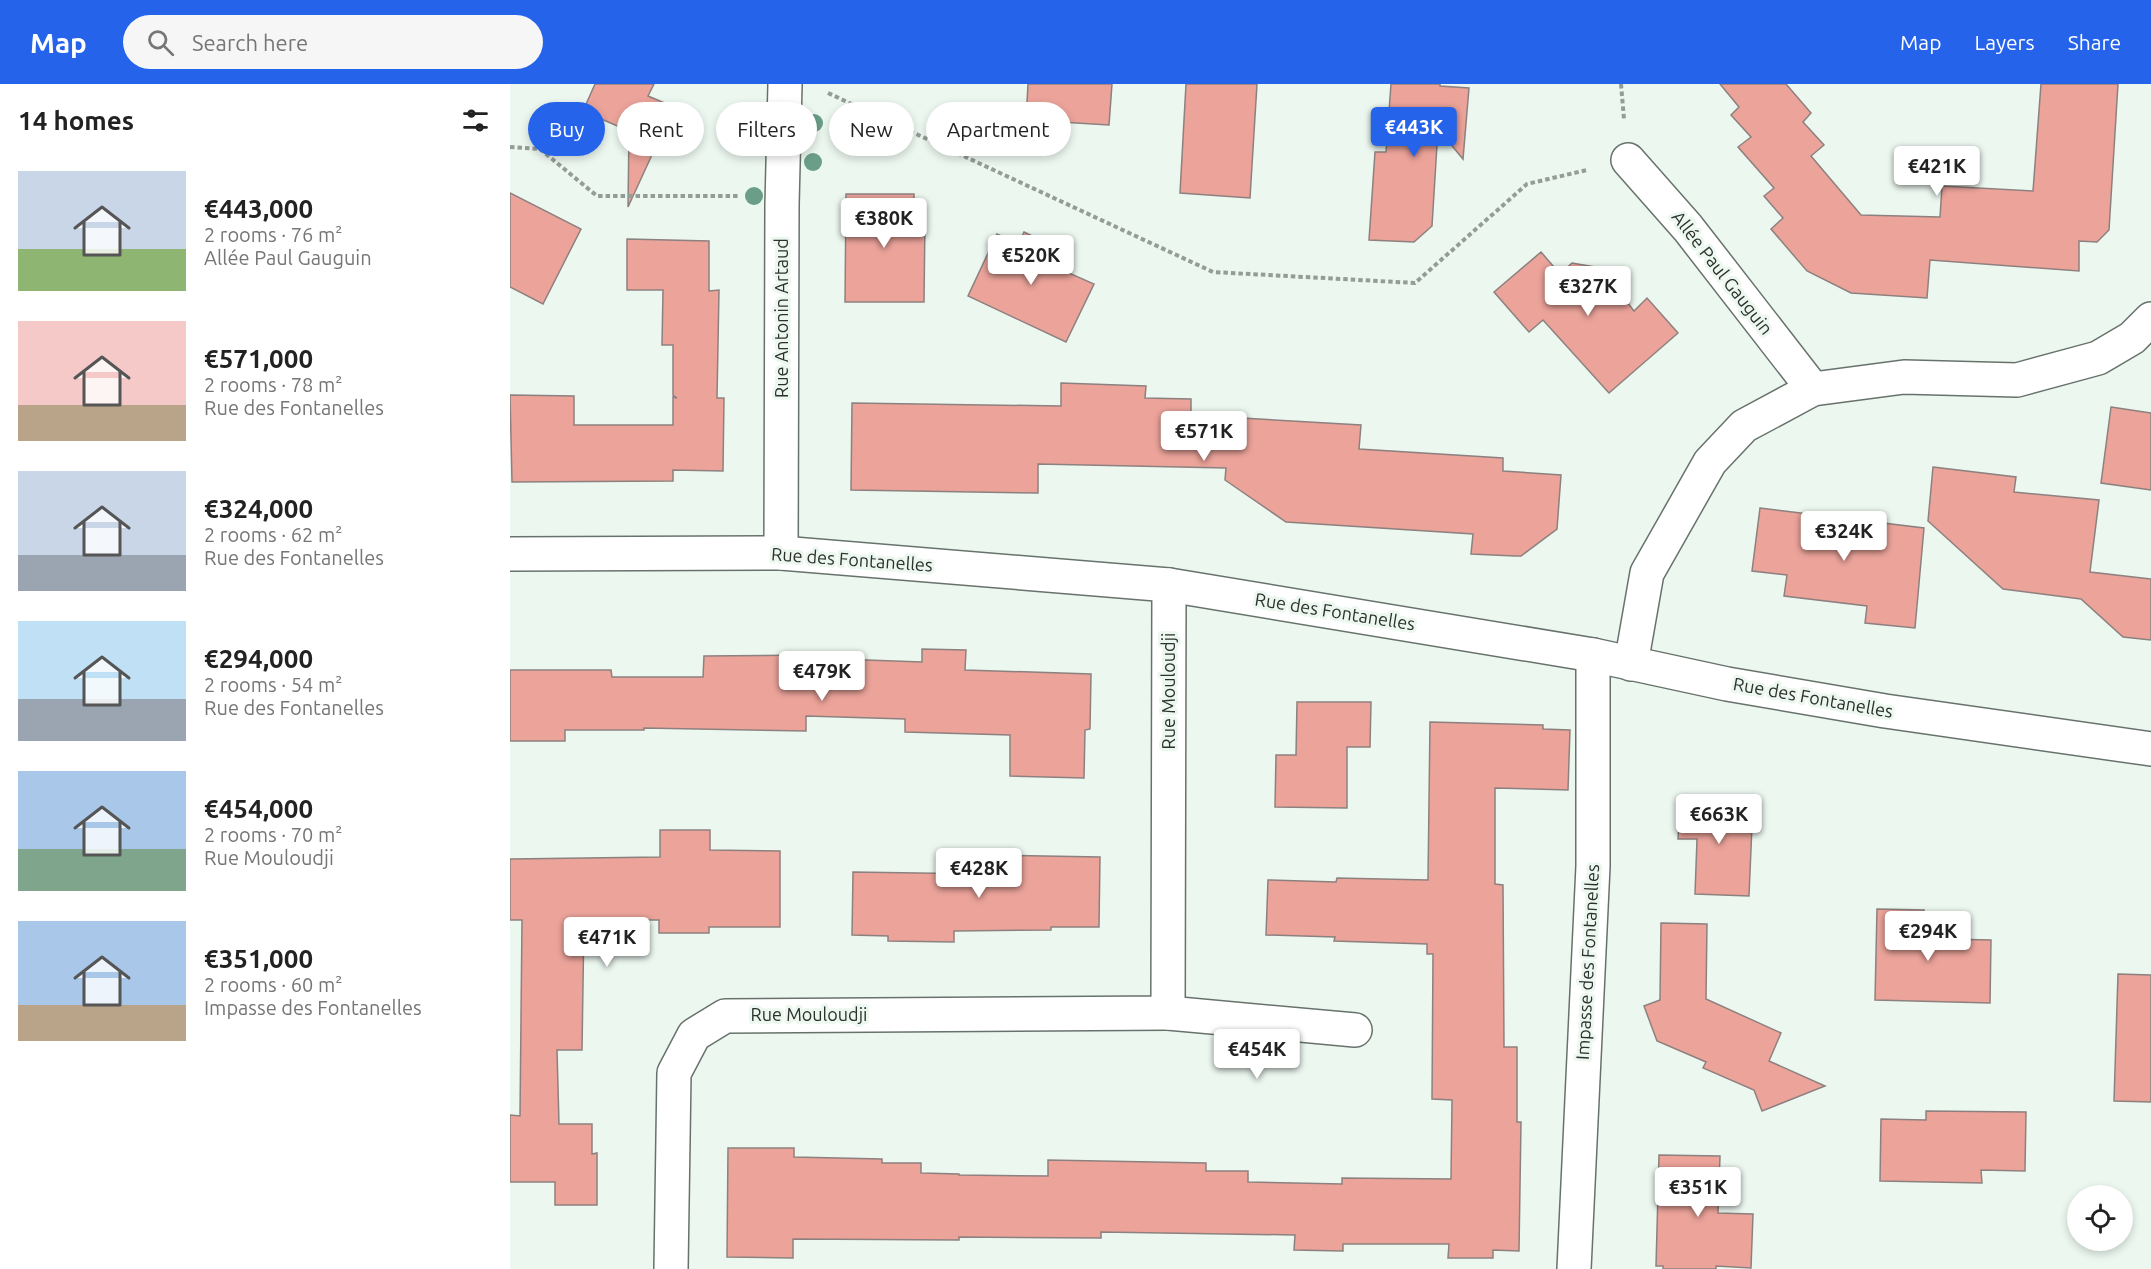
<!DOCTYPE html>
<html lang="en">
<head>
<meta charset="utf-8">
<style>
	:root { --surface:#fff; --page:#f6f6f6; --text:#222; --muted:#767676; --accent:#2563eb }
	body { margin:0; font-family:Ubuntu,sans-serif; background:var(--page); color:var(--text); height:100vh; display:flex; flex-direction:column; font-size:22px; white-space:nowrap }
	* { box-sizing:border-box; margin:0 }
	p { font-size:20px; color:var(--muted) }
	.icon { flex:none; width:33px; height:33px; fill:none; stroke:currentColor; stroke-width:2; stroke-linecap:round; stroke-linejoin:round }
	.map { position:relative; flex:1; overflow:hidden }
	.sheet { display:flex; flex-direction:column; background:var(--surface); width:510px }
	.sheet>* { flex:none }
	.banner { position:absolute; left:18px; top:18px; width:570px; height:54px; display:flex; gap:12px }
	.buttons { position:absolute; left:1557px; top:1101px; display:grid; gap:12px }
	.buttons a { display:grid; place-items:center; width:66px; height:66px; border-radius:50%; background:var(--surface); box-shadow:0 3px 9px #0003; font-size:30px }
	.price { position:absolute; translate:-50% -51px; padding:0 14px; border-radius:6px; background:#fff; color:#222; font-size:20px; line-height:39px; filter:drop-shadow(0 2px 3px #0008) }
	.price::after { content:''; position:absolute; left:50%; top:36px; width:18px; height:14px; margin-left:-9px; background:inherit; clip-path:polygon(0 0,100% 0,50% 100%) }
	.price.current { background:var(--accent); color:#fff }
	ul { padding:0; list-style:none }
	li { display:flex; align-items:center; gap:18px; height:150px; padding:0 18px }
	li span { display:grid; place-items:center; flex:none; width:168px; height:120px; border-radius:0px; color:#555 }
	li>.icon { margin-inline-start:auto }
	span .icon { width:72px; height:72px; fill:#fffc; stroke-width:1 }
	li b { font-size:26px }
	h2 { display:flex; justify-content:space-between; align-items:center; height:72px; padding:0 18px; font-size:26px }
	.pill { padding:0 21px; border-radius:27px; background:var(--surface); box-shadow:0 3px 9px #0003; font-size:21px; line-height:54px }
	.pill.current { background:var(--accent); color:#fff }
	header { display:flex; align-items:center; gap:36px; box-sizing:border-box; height:84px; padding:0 30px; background:var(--accent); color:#fff }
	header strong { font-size:28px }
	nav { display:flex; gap:33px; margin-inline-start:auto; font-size:21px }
	.search { width:420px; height:54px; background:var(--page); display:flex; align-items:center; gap:15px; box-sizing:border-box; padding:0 21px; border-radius:33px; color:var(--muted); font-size:22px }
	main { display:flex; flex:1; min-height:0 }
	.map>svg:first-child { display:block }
	.building { fill:#eba39a; stroke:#8d817f; stroke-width:1.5 }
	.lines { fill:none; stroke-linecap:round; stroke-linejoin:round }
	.minor-casing { stroke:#68726c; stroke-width:36 }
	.path { stroke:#949c97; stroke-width:4; stroke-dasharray:4.5 3; stroke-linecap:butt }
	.minor { stroke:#fff; stroke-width:33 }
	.tree { fill:#6a9e88 }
	.labels { text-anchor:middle; stroke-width:6; stroke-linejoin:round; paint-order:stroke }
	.street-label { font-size:18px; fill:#2c312e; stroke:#ecf7f0 }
</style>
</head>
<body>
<header>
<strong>Map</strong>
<div class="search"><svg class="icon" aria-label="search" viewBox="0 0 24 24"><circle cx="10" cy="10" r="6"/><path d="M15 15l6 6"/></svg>Search here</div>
<nav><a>Map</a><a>Layers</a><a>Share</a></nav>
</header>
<main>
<section class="sheet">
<h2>14 homes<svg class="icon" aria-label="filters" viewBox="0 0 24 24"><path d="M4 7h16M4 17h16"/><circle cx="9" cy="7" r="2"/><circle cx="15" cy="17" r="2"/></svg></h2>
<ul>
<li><span style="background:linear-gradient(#c9d6e8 65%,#8fb573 0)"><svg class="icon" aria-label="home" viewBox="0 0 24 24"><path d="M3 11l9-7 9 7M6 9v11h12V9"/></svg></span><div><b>€443,000</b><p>2 rooms · 76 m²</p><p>Allée Paul Gauguin</p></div></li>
<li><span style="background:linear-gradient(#f6c9c9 70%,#b9a48a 0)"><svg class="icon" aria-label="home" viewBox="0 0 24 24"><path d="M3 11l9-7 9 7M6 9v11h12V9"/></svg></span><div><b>€571,000</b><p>2 rooms · 78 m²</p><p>Rue des Fontanelles</p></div></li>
<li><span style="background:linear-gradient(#c9d6e8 70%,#9aa5b1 0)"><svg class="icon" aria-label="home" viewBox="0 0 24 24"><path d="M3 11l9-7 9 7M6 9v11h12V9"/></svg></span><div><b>€324,000</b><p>2 rooms · 62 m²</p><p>Rue des Fontanelles</p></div></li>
<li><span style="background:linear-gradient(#bfe0f5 65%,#9aa5b1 0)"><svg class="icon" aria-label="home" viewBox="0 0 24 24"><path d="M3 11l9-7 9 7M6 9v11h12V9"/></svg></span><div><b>€294,000</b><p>2 rooms · 54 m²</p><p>Rue des Fontanelles</p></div></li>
<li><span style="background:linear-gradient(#a9c7e8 65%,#7fa58c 0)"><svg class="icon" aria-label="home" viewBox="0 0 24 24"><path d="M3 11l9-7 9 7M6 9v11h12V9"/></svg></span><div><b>€454,000</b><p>2 rooms · 70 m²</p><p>Rue Mouloudji</p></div></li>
<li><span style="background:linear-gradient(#a9c7e8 70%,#b9a48a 0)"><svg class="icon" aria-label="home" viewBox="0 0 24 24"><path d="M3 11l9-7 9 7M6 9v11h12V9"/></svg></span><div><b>€351,000</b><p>2 rooms · 60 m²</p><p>Impasse des Fontanelles</p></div></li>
</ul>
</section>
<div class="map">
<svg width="1641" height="1185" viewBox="0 0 1641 1185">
	<rect width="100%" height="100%" fill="#ecf7f0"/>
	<!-- building -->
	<g class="building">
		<polygon points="85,0 144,0 138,12 164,23 118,123 119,47 73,27"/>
		<polygon points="518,0 602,0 599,41 516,36"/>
		<polygon points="676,0 747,0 740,114 670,109"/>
		<polygon points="881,0 930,0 930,2 959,4 953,75 928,45 922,142 904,158 859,156 865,68 876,68"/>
		<polygon points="1210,0 1276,0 1301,29 1293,38 1314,61 1301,72 1351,131 1430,133 1432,102 1523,107 1531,0 1608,0 1599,146 1587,158 1569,157 1569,187 1420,176 1417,214 1341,209 1297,187 1261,145 1273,134 1254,112 1264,104 1228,63 1241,53 1221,31 1229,23"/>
		<polygon points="0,109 71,145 33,220 0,203"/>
		<polygon points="336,110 404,110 404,135 415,136 414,218 335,218"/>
		<polygon points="514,148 551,166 543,182 584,200 556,258 458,212 487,150 509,160"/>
		<polygon points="117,155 199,157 199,207 209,206 207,314 214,314 213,387 163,386 163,397 2,398 0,311 64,312 64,341 163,341 163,313 167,314 163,311 163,261 152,261 153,206 117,206"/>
		<polygon points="1031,168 1050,190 1062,179 1091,184 1124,227 1137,214 1168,249 1099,309 1033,236 1019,248 984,208"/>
		<polygon points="551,299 636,302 635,314 681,315 681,331 851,341 849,365 993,374 993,387 1051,391 1047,445 1011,472 1005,472 961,470 963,450 776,438 715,396 716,384 528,380 528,409 341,406 342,319 551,322"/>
		<polygon points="1601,323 1641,329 1641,406 1591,399"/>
		<polygon points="1423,383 1506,393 1504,408 1589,416 1580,488 1641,495 1641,556 1613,553 1571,515 1493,505 1418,437"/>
		<polygon points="1250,424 1414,444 1405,544 1355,539 1357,522 1274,512 1277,491 1242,487"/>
		<polygon points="412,565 456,566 455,586 581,590 580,645 575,646 574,694 500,692 500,651 395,648 395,635 296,632 296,647 134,644 134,646 55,646 55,657 0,657 0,586 101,586 102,593 193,593 194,572 301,571 301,574 412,578"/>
		<polygon points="787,618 861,618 860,663 837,663 837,724 765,723 766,671 786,671"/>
		<polygon points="920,638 1033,641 1033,645 1060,646 1058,706 985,704 985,800 993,801 994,963 1007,963 1007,1038 1011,1038 1009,1167 983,1166 983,1174 938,1174 939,1160 833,1160 833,1167 784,1166 785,1151 591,1148 591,1154 449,1153 449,1156 283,1155 283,1174 217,1173 218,1064 284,1064 284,1073 372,1075 372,1079 411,1079 411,1089 449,1090 449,1091 538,1092 538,1076 696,1079 696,1087 738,1087 738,1098 832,1100 832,1094 941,1095 942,1016 922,1015 923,870 917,870 917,860 824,857 825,853 756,851 758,796 826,798 827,794 918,796"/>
		<polygon points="1170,716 1243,718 1239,812 1185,810 1187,755 1168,755"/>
		<polygon points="150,746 200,746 200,766 270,767 270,843 199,843 199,849 149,849 149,836 74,836 72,966 47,966 49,1040 82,1040 82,1070 87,1069 87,1121 45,1121 45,1098 0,1098 0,1031 10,1032 12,836 0,836 0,775 150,773"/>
		<polygon points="473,771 590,773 589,843 541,843 541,846 444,847 444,858 378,857 378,852 342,851 343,788 473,790"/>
		<polygon points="1367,825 1414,826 1414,848 1435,849 1435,855 1481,856 1480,919 1365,916"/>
		<polygon points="1151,839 1197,840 1196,915 1271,949 1259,977 1315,1002 1252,1027 1244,1006 1193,984 1196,978 1147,957 1134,922 1150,916"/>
		<polygon points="1608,890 1641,891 1641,1018 1604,1017"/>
		<polygon points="1416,1027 1516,1028 1515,1087 1471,1086 1472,1099 1370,1097 1371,1035 1416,1036"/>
		<polygon points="1149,1071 1210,1072 1208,1129 1243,1130 1241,1184 1206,1182 1206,1185 1153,1185 1153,1182 1146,1182"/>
	</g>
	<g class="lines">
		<defs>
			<g id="minor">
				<polyline points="1118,76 1178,144 1303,305"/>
				<polyline points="271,469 272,121 275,0"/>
				<polyline points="0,470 271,469 659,501 1083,571 1217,600 1375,627 1641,665"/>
				<polyline points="1121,580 1137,489 1200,378 1234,342 1303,305 1394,293 1507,296 1588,274 1622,254 1641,235"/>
				<polyline points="658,929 845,946"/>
				<polyline points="161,1185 164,989 184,951 215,932 658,929 659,501"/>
				<polyline points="1064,1185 1083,782 1083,571"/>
			</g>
		</defs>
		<!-- minor casing -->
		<use href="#minor" class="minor-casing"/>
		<!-- path -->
		<g class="path">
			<polyline points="1111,0 1114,35"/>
			<polyline points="318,9 703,188 905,199 1017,100 1077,86"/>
			<polyline points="0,63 30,65 87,112 230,112"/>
		</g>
		<!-- minor -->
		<use href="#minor" class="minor"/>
	</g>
	<!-- trees -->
	<g class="tree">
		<circle cx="247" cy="27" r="9"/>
		<circle cx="304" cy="39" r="9"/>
		<circle cx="303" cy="78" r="9"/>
		<circle cx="244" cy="112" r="9"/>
	</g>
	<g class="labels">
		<!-- street labels -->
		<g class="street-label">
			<text transform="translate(1212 189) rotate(52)" y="6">Allée Paul Gauguin</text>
			<text transform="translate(272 234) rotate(-90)" y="6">Rue Antonin Artaud</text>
			<text transform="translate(342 476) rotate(4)" y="6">Rue des Fontanelles</text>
			<text transform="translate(825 528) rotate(9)" y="6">Rue des Fontanelles</text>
			<text transform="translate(659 607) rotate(-90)" y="6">Rue Mouloudji</text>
			<text transform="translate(1303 614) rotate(10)" y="6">Rue des Fontanelles</text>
			<text transform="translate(1078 878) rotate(-87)" y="6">Impasse des Fontanelles</text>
			<text x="299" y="937">Rue Mouloudji</text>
		</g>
	</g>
</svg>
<div class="buttons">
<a><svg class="icon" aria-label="locate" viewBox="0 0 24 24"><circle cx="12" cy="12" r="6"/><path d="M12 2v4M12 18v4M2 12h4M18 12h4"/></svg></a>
</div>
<b class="price current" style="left:904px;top:74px">€443K</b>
<b class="price" style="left:1427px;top:113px">€421K</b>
<b class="price" style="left:374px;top:165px">€380K</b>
<b class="price" style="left:521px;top:202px">€520K</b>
<b class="price" style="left:1078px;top:233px">€327K</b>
<b class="price" style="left:694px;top:378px">€571K</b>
<b class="price" style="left:1334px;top:478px">€324K</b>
<b class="price" style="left:312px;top:618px">€479K</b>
<b class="price" style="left:1209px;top:761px">€663K</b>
<b class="price" style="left:469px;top:815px">€428K</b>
<b class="price" style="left:1418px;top:878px">€294K</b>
<b class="price" style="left:97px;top:884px">€471K</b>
<b class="price" style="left:747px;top:996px">€454K</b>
<b class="price" style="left:1188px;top:1134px">€351K</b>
<div class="banner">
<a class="pill current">Buy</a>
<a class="pill">Rent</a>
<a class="pill">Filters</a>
<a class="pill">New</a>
<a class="pill">Apartment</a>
</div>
</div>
</main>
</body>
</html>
